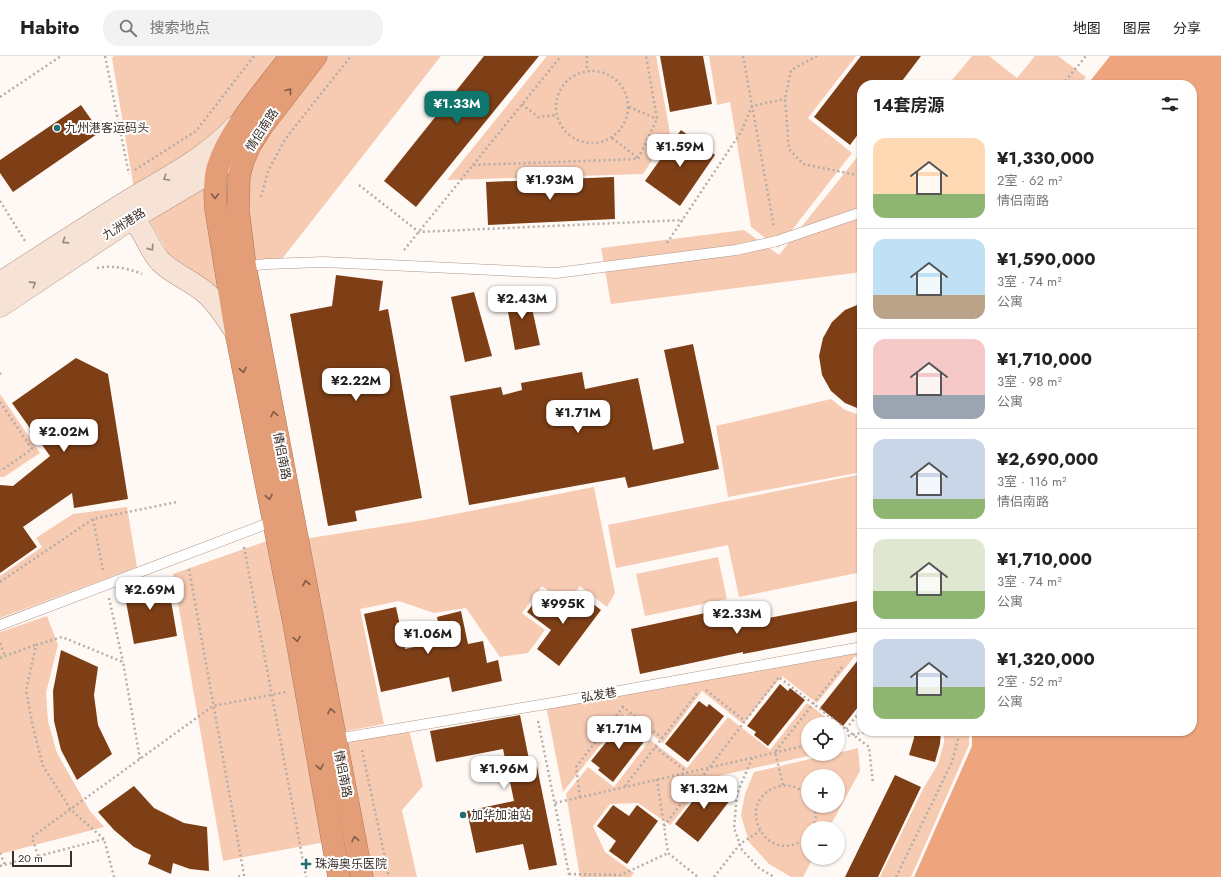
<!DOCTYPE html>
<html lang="zh">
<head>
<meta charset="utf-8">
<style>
	:root { --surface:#fff; --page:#f2f2f2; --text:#222; --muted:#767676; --line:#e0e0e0; --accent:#0f766e }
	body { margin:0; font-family:Jost,"Noto Sans SC",sans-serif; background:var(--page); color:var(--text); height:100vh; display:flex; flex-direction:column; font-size:15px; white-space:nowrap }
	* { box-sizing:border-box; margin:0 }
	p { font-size:13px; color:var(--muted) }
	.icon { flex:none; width:22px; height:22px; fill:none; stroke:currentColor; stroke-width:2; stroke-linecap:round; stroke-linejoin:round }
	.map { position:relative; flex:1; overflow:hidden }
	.side { position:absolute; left:857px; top:24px; width:340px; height:656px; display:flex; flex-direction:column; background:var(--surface); border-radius:16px; box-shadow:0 1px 3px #0004 }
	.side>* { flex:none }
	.buttons { position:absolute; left:801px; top:661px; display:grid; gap:8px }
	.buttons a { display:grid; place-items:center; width:44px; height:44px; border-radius:50%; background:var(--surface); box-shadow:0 1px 3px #0004; font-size:20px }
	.scale { position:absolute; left:12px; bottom:10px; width:60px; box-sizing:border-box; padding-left:4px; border:2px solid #3b2f29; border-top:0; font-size:11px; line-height:14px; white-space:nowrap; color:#3b2f29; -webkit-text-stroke:3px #fff; paint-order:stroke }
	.price { position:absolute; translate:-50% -34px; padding:0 9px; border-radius:8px; background:#fff; color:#222; font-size:13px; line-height:26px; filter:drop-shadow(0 1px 2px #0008) }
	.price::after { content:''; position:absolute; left:50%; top:24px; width:12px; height:9px; margin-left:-6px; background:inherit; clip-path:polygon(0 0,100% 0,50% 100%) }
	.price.selected { background:var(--accent); color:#fff }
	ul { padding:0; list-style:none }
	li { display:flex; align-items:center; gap:12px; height:100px; padding:0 16px }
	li+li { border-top:1px solid var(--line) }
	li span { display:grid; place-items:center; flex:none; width:112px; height:80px; border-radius:12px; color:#555 }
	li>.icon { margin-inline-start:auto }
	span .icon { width:48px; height:48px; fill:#fffc; stroke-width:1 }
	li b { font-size:17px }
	h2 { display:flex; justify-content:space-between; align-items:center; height:48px; padding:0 16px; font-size:17px }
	header { display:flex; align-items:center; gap:24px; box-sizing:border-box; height:56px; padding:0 20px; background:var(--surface); border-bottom:1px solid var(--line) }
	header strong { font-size:19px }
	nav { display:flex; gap:22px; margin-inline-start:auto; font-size:14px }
	.search { width:280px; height:36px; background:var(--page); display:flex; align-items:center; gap:10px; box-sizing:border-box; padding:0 14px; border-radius:16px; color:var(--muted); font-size:15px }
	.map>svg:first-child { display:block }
	.green { fill:#f7cab2; fill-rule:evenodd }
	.forest { fill:#eea57d }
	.building { fill:#7e3f16 }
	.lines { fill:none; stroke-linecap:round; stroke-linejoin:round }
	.lane-casing { stroke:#b29687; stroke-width:11 }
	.secondary-casing { stroke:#b29687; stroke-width:23 }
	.highway-casing { stroke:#a9775c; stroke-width:23 }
	.path { stroke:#b4aca7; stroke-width:2.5; stroke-dasharray:2 3; stroke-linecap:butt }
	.lane { stroke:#fff; stroke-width:10 }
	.secondary { stroke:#f7e2d6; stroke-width:22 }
	.highway { stroke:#e49e77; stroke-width:22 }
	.oneway { stroke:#7f5b48 }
	.oneway2 { stroke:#998880 }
	.poi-dot { fill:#226d71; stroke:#fff; stroke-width:1.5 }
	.labels { text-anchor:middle; stroke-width:4; stroke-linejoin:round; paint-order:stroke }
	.poi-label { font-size:12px; fill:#3b2f29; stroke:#fff; text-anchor:start }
	.street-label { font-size:12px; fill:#3b2f29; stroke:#fff }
</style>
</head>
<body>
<header>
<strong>Habito</strong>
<div class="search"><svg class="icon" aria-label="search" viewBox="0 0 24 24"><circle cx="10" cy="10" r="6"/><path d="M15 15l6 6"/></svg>搜索地点</div>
<nav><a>地图</a><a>图层</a><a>分享</a></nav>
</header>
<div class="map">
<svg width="1221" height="821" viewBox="0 0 1221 821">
	<rect width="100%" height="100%" fill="#fff9f5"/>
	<!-- green -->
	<g class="green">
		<polygon points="114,0 286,0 237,64 134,133 112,2"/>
		<polygon points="324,0 441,0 282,203 250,204 242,141 254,95"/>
		<polygon points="547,0 656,0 670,77 643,118 447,124"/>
		<polygon points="709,0 856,0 808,62 852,97 778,192 751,171 730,46 717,49"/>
		<polygon points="972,0 989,0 1017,22 1035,0 1058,0 1086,21 1080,29 948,29"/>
		<polygon points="862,95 862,216 611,248 601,192 744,174 779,199"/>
		<polygon points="211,121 221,239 172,204 147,160"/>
		<polygon points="0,338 40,397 4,421 0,421"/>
		<polygon points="831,343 845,354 862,360 862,416 728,441 716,370"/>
		<polygon points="857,419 862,444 862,516 739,541 728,489 616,512 608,469"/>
		<polygon points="594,431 615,537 607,551 580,530 566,548 542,530 522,557 545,574 528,597 500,601 466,552 434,557 399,545 360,553 384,668 341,676 304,483 424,464"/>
		<polygon points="127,451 137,511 0,562 0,520 42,491 36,482 73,458"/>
		<polygon points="267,485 325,786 223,805 173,518"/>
		<polygon points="718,501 727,543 645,560 636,518"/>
		<polygon points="47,560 58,589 46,637 48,665 57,697 90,755 104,771 0,798 0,576"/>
		<polygon points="862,586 862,605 855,600 817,647 782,620 743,668 702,635 663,687 625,658 563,736 545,645"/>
		<polygon points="807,647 835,668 808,668 808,698 817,698 709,722 670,769 638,747 610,748 593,770 605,796 634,817 631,821 580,821 566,738 588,711 614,731 650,684 687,712 728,661 770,694"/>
		<polygon points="409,674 423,730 402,754 417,821 367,821 342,687"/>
		<polygon points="944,675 969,675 969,689 911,821 880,821 923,733 938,708 944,686"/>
		<path d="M 858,692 L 860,715 L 829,772 L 808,772 L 808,802 L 813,802 L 803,821 L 791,821 L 769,808 L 749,786 L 741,759 L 745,738 L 754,716 L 832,698 L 838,698 L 838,697 ZM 808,720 L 838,720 L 838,750 L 808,750 Z"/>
	</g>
	<!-- forest -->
	<polygon class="forest" points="1110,0 1221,0 1221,821 914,821 972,690 972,675 1192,675 1192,29 1087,29"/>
	<!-- building -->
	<g class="building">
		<polygon points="484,0 539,0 416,151 384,125"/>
		<polygon points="660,0 703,0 712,48 670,56"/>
		<polygon points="861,0 921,0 899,29 862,29 862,73 850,89 814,61"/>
		<polygon points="81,49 100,76 13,136 0,117 0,104"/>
		<polygon points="681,74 715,99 680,150 645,125"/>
		<polygon points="614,121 615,163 488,169 486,126"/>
		<polygon points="336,219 383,225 379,255 388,253 422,442 355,455 357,465 328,470 290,258 332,250"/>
		<polygon points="528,234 540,289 515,294 505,239"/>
		<polygon points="474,236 492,300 465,306 451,241"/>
		<polygon points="862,247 862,354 845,347 831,335 822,319 819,300 823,282 832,266 845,254"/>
		<polygon points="693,288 719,413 628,432 625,421 469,449 450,340 501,331 503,339 522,334 521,327 582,316 585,333 638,322 653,394 684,387 664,294"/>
		<polygon points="76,302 108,318 128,443 74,452 72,437 23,471 37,491 0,517 0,429 13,430 50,400 12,347"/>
		<polygon points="167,521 177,580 134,588 123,530"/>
		<polygon points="542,537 566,555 579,537 601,554 559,610 537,593 551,574 527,556"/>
		<polygon points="862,544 862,575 743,598 743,596 640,618 631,573 724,553 727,570"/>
		<polygon points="396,551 405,593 442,585 437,561 461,555 468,588 483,585 487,607 498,604 502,625 452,636 449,621 381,636 364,558"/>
		<polygon points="61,594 98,611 94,639 98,669 112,698 77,724 61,694 54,665 53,635"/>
		<polygon points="862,599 862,646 843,670 820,652"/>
		<polygon points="780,628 788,635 790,632 805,644 768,690 754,679 756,676 747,670"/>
		<polygon points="699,645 707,651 709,648 724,660 688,706 665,688"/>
		<polygon points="520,659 531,713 537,711 557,809 529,814 523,788 476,797 467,755 514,745 503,693 436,706 430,675"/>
		<polygon points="624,664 632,670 634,668 649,679 613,726 598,714 600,712 591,705"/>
		<polygon points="914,675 941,675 940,688 935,706 909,699 914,682"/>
		<polygon points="895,719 921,731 878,821 845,821"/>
		<polygon points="709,724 717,730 719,728 734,739 698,786 675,768"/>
		<polygon points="134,730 154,752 184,767 207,771 209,815 190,813 173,807 171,818 148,808 151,799 134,791 114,774 98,756"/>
		<polygon points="613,749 629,760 637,749 658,765 627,808 609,795 616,785 597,770"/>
	</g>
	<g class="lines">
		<defs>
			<g id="lane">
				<polyline points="245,210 267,208 324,206 556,217 736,194 777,185 862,156"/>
				<polyline points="0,569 274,465"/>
				<polyline points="336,683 558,646 862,591"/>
			</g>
			<g id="secondary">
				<path d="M 126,166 L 135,166 C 146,177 149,193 160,205 C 174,219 193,225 208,239 C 219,249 227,263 236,276"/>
				<path d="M 0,227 C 43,199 85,172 128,145 C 165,123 205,103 235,71"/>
				<polyline points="0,250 126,166 202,121 230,103"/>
			</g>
			<g id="highway">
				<path d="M 291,0 C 268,31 229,74 218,111 C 214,124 215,140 216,154 L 236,276 L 294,567 L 339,821"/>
				<polyline points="316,0 262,70 250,89 243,105 239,120 238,154 245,210 362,821"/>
			</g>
		</defs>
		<!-- lane casing -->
		<use href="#lane" class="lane-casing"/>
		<!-- secondary casing -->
		<use href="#secondary" class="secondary-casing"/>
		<!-- highway casing -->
		<use href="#highway" class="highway-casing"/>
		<!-- path -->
		<g class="path">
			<polyline points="105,0 129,118"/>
			<polyline points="587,0 587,15"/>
			<polyline points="743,0 774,171"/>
			<polyline points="817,0 791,14 785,43 789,93 803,108 862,120"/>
			<circle cx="592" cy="51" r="36"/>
			<polyline points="1062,29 1086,0"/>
			<polyline points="0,41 61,0"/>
			<polyline points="522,48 538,61 557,59"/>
			<polyline points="629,51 657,63"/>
			<polyline points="612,82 638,102"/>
			<polyline points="473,109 561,0"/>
			<polyline points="135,114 196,75 254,0"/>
			<polyline points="359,129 419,176 683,164"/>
			<polyline points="261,141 268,115 286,82 351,0"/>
			<polyline points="0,145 25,185"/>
			<polyline points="667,187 741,76 752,50 785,43"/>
			<polyline points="404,194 473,109 638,103 657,63 646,0"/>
			<path d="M 97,212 C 112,209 128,212 142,218"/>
			<polyline points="0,318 1,317"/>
			<polyline points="0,346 32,393 2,414 0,414"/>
			<polyline points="93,463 103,514"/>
			<polyline points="244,491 306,821"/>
			<polyline points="189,513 244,819 238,821"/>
			<polyline points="0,526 93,463 177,446"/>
			<polyline points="109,542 123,606"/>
			<polyline points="0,587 5,600"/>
			<polyline points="0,602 35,589"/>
			<polyline points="780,622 869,691 873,728"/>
			<polyline points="706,634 745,665"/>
			<polyline points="622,650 662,682"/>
			<polyline points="538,665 569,818 569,821"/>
			<polyline points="846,673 862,653"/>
			<polyline points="838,682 870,675"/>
			<polyline points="655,691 687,716"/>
			<polyline points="362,694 389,821"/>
			<polyline points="752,702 737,738 734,772 742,794 759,812 774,821"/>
			<polyline points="657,723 668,797 698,821"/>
			<polyline points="783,729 775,696 843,610"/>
			<polyline points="625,730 698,636"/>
			<path d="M 808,739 C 800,732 791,728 780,730 C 730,743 767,816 808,780"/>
			<polyline points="580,741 576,711 623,651"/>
			<polyline points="555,747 808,689"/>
			<polyline points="664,770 779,621"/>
			<polyline points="813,772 816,760 814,750"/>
			<polyline points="104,783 71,754 43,710 33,671 26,635 36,589 62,581 123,606 140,703"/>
			<polyline points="838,783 843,786"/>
			<polyline points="0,797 5,809"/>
			<polyline points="38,800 32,781 213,650 286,636"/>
			<polyline points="0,810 104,783 114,821"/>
			<polyline points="569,818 621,819 668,797"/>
			<polyline points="714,821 740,788 760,775"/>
			<polyline points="896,821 952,706 958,683 959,675"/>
		</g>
		<!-- lane -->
		<use href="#lane" class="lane"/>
		<!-- secondary -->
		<use href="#secondary" class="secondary"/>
		<!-- highway -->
		<use href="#highway" class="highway"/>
	</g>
	<!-- one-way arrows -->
	<defs><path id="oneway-chevron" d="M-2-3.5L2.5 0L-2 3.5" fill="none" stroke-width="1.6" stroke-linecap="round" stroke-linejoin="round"/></defs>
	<g class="oneway">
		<use href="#oneway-chevron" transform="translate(289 35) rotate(-52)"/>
		<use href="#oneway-chevron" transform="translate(215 140) rotate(89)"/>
		<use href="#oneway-chevron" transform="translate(243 314) rotate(79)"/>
		<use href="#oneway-chevron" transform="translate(274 358) rotate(-101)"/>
		<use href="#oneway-chevron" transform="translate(269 441) rotate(79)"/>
		<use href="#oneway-chevron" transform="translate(306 527) rotate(-101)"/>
		<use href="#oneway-chevron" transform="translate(297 583) rotate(80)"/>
		<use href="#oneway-chevron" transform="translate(331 655) rotate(-101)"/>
		<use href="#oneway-chevron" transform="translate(320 711) rotate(80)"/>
		<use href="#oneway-chevron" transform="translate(355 783) rotate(-101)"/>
	</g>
	<g class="oneway2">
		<use href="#oneway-chevron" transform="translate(166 122) rotate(149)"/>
		<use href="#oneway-chevron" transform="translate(65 185) rotate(147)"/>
		<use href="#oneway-chevron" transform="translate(151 192) rotate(55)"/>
		<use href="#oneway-chevron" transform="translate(33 228) rotate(-33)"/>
	</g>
	<!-- markers -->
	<g class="poi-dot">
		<circle cx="57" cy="72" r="4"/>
		<circle cx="463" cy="759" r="4"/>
		<path d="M304 802h4v4h4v4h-4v4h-4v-4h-4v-4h4z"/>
	</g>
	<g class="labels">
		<!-- poi labels -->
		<g class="poi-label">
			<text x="65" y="76">九州港客运码头</text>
			<text x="471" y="763">加华加油站</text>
			<text x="315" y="812">珠海奥乐医院</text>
		</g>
		<!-- street labels -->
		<g class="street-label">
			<text transform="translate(262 74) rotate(-57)" y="4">情侣南路</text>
			<text transform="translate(124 168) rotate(-32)" y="4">九洲港路</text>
			<text transform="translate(282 400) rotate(79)" y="4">情侣南路</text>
			<text transform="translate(599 639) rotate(-10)" y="4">弘发巷</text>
			<text transform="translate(343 718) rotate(79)" y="4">情侣南路</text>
		</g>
	</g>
</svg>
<div class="buttons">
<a><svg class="icon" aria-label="locate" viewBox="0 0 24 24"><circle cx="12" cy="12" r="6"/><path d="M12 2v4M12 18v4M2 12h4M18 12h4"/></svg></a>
<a>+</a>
<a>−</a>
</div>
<div class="scale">20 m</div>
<b class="price selected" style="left:457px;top:69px">¥1.33M</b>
<b class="price" style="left:680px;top:112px">¥1.59M</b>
<b class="price" style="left:550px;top:145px">¥1.93M</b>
<b class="price" style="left:522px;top:264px">¥2.43M</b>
<b class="price" style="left:356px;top:346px">¥2.22M</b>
<b class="price" style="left:578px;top:378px">¥1.71M</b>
<b class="price" style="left:64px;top:397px">¥2.02M</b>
<b class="price" style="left:150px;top:555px">¥2.69M</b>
<b class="price" style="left:563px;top:569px">¥995K</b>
<b class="price" style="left:737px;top:579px">¥2.33M</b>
<b class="price" style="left:428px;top:599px">¥1.06M</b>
<b class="price" style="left:619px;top:694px">¥1.71M</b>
<b class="price" style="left:504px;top:734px">¥1.96M</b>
<b class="price" style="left:704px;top:754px">¥1.32M</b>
<section class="side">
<h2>14套房源<svg class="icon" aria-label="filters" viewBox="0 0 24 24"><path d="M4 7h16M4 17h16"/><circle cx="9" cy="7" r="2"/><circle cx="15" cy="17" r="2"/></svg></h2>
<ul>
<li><span style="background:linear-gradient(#ffd9b3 70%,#8fb573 0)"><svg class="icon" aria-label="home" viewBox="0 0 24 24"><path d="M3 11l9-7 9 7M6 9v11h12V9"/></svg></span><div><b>¥1,330,000</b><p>2室 · 62 m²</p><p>情侣南路</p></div></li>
<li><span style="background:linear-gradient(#bfe0f5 70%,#b9a48a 0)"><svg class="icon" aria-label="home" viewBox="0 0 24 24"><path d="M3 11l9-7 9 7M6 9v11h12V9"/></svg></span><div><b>¥1,590,000</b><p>3室 · 74 m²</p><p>公寓</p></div></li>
<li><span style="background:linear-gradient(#f6c9c9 70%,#9aa5b1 0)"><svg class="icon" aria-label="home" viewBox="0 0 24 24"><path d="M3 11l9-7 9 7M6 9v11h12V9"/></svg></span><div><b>¥1,710,000</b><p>3室 · 98 m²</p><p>公寓</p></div></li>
<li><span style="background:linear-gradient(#c9d6e8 75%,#8fb573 0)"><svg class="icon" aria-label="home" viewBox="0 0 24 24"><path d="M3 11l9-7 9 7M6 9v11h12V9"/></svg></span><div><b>¥2,690,000</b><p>3室 · 116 m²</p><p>情侣南路</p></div></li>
<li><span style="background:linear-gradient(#dfe7d0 65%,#8fb573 0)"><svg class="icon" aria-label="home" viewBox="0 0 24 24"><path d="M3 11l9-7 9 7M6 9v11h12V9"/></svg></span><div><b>¥1,710,000</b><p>3室 · 74 m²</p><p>公寓</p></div></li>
<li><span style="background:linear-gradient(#c9d6e8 60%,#8fb573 0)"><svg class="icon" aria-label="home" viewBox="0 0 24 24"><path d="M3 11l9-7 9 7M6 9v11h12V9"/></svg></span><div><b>¥1,320,000</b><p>2室 · 52 m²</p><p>公寓</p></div></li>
</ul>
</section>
</div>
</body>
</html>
